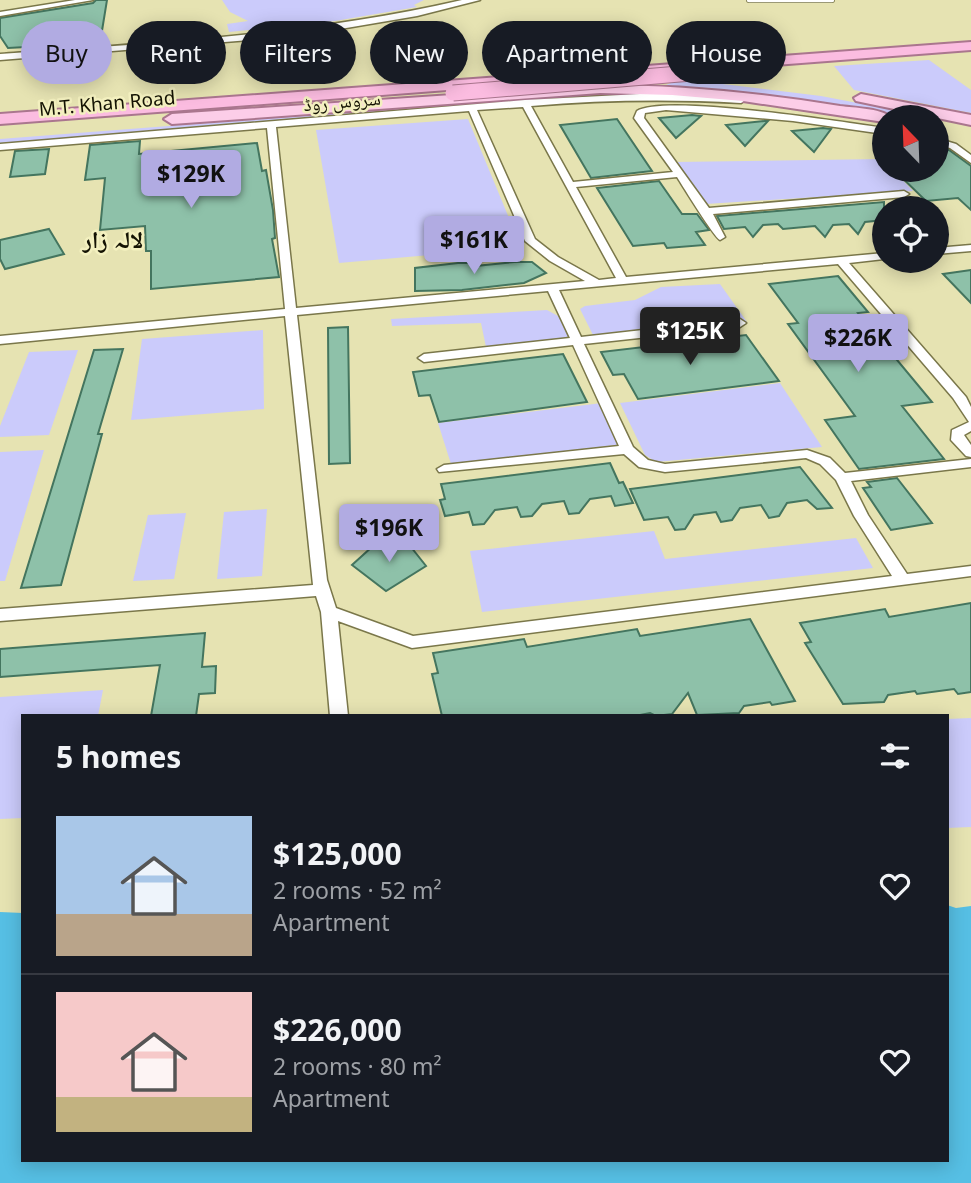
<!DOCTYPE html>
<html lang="en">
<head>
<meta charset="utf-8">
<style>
	:root { --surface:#171b24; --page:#242831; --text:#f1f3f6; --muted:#9ea1a6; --line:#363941; --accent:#b1abe2 }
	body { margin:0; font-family:"Noto Sans","Noto Naskh Arabic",sans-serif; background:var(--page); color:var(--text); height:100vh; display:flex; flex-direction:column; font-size:26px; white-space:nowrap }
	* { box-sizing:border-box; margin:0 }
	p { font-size:23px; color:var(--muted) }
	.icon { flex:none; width:38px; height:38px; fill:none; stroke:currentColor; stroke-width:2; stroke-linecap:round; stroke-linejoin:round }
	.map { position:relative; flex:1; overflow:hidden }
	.sheet { position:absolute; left:21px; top:714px; width:928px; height:448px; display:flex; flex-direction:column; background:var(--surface); border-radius:0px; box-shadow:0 4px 18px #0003 }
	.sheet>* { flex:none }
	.banner { position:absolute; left:21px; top:21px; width:929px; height:63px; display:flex; gap:14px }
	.needle { width:46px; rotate:337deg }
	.fabs { position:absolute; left:872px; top:105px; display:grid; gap:14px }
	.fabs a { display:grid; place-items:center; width:77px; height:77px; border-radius:50%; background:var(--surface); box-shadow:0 4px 18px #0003; font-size:35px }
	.price { position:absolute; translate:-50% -60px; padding:0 16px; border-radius:7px; background:var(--accent); color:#111; font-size:23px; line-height:46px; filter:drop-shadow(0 2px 4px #0008) }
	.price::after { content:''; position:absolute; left:50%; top:42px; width:21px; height:16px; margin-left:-10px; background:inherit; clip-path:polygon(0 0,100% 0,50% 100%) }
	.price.selected { background:#222; color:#fff }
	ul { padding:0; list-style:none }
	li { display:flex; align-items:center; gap:21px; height:175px; padding:0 35px }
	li+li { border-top:2px solid var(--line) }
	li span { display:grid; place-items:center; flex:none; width:196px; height:140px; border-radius:0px; color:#555 }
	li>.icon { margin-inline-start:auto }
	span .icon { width:84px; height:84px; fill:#fffc; stroke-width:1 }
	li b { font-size:30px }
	h2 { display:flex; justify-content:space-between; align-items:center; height:84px; padding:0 35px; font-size:30px }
	.chip { padding:0 24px; border-radius:32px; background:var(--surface); box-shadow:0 4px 18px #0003; font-size:24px; line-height:63px }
	.chip.selected { background:var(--accent); color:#111 }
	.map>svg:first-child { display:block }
	.green { fill:#cbcbfb }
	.water { fill:#56bfe4 }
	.building { fill:#8ec1a9; stroke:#44755f; stroke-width:2 }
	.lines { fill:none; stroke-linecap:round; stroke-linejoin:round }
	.service-casing { stroke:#7a774a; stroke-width:6 }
	.minor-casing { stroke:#7a774a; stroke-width:3 }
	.tertiary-casing { stroke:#7a774a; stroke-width:3 }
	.primary-casing { stroke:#aa768e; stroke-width:4 }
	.trunk-casing { stroke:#aa768e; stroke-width:4 }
	.service { stroke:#fff; stroke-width:4.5 }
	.minor { fill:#fff; fill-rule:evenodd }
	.tertiary { fill:#fff; fill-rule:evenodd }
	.primary { fill:#fccde8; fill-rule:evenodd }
	.trunk { fill:#fbbce0; fill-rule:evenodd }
	.trunk-bridge-casing { stroke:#aa768e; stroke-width:17; stroke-linecap:butt }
	.trunk-bridge { stroke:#fbbce0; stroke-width:15 }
	.labels { text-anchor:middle; stroke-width:5; stroke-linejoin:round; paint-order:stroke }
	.far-street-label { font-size:19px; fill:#141303; stroke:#f3f0bf }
	.far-district-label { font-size:24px; font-weight:bold; fill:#141303; stroke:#f3f0bf }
</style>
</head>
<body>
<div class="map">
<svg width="971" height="1183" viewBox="0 0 971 1183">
	<rect width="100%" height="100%" fill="#e6e3b2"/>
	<!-- green -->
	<g class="green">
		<polygon points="222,0 424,0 414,5 417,7 335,21 229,32 227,24 248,21 230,12"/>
		<polygon points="929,60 971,90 971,113 854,90 834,66"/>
		<polygon points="681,79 821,96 931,117 896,117 794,98 661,87"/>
		<polygon points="403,108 402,112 0,144 0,139"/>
		<polygon points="468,119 521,247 339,263 316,130"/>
		<polygon points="883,159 884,170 893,170 913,191 706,204 676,162"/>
		<polygon points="720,284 747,322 596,337 593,335 580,309 585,306 635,300 661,287"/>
		<polygon points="547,310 558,316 570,338 486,347 481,323 392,326 391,319"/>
		<polygon points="263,330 264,409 131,420 142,339"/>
		<polygon points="78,350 49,435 0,437 0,426 29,352"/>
		<polygon points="780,383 822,447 656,462 645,455 620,403"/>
		<polygon points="602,403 619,443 616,445 451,464 438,423"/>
		<polygon points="44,450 5,581 0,581 0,452"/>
		<polygon points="267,509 262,576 217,579 224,512"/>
		<polygon points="186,513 174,579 133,581 148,515"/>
		<polygon points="654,531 665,559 856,538 873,568 482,612 470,551"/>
		<polygon points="103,690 98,716 23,716 23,818 0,819 0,697"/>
		<polygon points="971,718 971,827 947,828 947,719"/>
	</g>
	<!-- water -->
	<polygon class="water" points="947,905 956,908 971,906 971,1183 0,1183 0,912 23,913 23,1160 947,1160"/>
	<!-- building -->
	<g class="building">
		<polygon points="96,0 107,0 100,43 8,48 0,36 0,18 93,3"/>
		<polygon points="692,115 701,116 676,138 659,118"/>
		<polygon points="617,119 652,171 591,178 560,125"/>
		<polygon points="765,121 768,121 745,146 726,125"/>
		<polygon points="823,128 831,129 814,152 792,131"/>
		<polygon points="140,141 139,154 257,143 262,171 266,170 273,210 275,238 272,239 279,277 151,289 151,251 146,251 145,226 100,230 105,178 85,180 90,145"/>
		<polygon points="49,149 45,174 10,177 15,151"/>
		<polygon points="936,150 949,150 971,166 971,210 958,198 926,201 894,170 936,170"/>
		<polygon points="659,181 682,214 697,214 709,230 696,232 705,245 667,248 664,243 633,246 597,188"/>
		<polygon points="884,202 884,220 865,222 858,234 849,224 833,225 825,237 815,226 783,229 778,224 763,225 753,237 745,227 724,229 717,216"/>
		<polygon points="49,229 64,254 5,269 0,259 0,240"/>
		<polygon points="514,262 532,262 546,273 524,283 462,290 415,291 415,268 458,263 476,263 475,266"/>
		<polygon points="971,270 971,303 943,274"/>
		<polygon points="838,276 868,312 858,313 932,402 902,406 944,459 859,469 825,420 855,416 788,324 798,323 769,284"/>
		<polygon points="348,327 350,463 329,464 328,328"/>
		<polygon points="746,335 779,381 638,399 624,374 613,375 601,352"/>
		<polygon points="123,349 98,434 102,434 61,585 21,588 94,350"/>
		<polygon points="563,354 587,402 439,422 430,395 419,396 413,372"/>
		<polygon points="610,463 619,483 623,482 633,503 615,506 611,496 590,499 579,513 569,514 564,501 542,504 532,516 521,517 517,507 495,510 484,524 473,525 469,512 445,516 440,500 445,499 441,484"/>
		<polygon points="800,467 832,508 817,509 807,500 787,503 779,516 769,518 761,505 740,508 732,520 721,522 716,512 694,515 685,529 675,530 668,517 644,520 630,489"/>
		<polygon points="897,478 932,523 891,530 863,488 871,487 867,482"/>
		<polygon points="407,542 426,566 386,591 352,565 373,546"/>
		<polygon points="971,603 971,692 958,694 954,689 917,694 915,691 888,695 884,702 843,704 805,643 811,642 800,623 885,609 889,617"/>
		<polygon points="750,619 795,701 772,705 770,702 744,706 739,713 697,715 688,693 672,714 656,716 650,713 635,716 442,716 432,674 438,673 433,653 524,639 527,647 637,629 640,636"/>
		<polygon points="205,633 202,667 216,666 215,693 199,694 196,716 151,716 160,665 0,677 0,649"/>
	</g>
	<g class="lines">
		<defs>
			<polyline id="service" points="749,0 832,0"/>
			<g id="minor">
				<polygon points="75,0 93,0 0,16 0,12"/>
				<path d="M 659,93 L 741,97 L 745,100 L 741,103 C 670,99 602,100 531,106 L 573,182 L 673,172 L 634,118 L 637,111 C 665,94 842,122 884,128 L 884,134 L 793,121 L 666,110 L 645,113 L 644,118 L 709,208 L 904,191 L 909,194 L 904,197 L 713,214 L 725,237 L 720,240 C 714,237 684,188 677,177 L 576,187 L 626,277 L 884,253 L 884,259 L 849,263 L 966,397 L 971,407 L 971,431 L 964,435 L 971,445 L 971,457 L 966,456 L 951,440 L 952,430 L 969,422 L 953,398 L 838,264 L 559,290 L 581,337 L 740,319 L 746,323 L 740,327 L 584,344 L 633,447 L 648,460 L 665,464 L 807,450 L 830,458 L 845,473 L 971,459 L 971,467 L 851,481 L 868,515 L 907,574 L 971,566 L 971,576 L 412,648 L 338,621 L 348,716 L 330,716 L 321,612 L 316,596 L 0,621 L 0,609 L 313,585 L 285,316 L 0,344 L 0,336 L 285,309 L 267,128 L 0,150 L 0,144 L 525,100 ZM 523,107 L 616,278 L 599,280 L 558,257 L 535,239 L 477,110 ZM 469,111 L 525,241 L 550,261 L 585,281 L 296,308 L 276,127 ZM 548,291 L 570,338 L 424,354 L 418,358 L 424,362 L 573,345 L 619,446 L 444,465 L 437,469 L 439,472 L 624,454 L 639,467 L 665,472 L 806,458 L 820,464 L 836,480 L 854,516 L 892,576 L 413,636 L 336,608 L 327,580 L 297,315 Z"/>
				<polygon points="936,138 956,144 971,155 971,163 950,148 936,144"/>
				<polygon points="971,245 971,251 936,254 936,248"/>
			</g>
			<path id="tertiary" d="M 462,0 L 480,0 L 417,16 L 299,36 L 0,60 L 0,54 C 155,43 310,35 462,0 Z"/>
			<g id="primary">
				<path d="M 600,85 C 681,85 760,93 840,106 C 855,108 879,108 891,117 L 884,117 L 884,122 L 743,101 L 672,95 L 600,93 L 172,124 L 164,119 L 172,114 Z"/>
				<polygon points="861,94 971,115 971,125 856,101 854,98"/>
			</g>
			<polygon id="trunk" points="971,42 971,50 0,124 0,114"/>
		</defs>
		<!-- service casing -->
		<use href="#service" class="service-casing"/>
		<!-- minor casing -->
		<use href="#minor" class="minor-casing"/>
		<!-- tertiary casing -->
		<use href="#tertiary" class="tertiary-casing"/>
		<!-- primary casing -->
		<use href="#primary" class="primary-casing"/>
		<!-- trunk casing -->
		<use href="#trunk" class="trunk-casing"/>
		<!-- service -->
		<use href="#service" class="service"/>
		<!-- minor -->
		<use href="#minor" class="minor"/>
		<!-- tertiary -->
		<use href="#tertiary" class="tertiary"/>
		<!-- primary -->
		<use href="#primary" class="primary"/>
		<!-- trunk -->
		<use href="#trunk" class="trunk"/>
		<defs>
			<polyline id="trunk-bridge" points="453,93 751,68"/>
		</defs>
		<!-- trunk-bridge casing -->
		<use href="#trunk-bridge" class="trunk-bridge-casing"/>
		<!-- trunk-bridge -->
		<use href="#trunk-bridge" class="trunk-bridge"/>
	</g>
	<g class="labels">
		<!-- far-street labels -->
		<g class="far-street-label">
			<text transform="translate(342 101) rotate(-5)" y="7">سروس روڈ</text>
			<text transform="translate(107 103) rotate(-5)" y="7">M.T. Khan Road</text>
		</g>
		<!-- far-district labels -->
		<g class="far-district-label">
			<text x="113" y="248">لالہ زار</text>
		</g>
	</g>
</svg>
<div class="fabs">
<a><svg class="needle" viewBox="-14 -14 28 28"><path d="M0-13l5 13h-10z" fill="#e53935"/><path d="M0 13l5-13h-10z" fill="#9ea1a6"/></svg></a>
<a><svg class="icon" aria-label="locate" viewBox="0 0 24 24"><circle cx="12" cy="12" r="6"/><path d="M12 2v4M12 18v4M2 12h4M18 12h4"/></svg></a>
</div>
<b class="price" style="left:191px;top:210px">$129K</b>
<b class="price" style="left:474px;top:276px">$161K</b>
<b class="price selected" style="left:690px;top:367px">$125K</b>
<b class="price" style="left:858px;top:374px">$226K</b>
<b class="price" style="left:389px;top:564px">$196K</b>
<div class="banner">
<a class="chip selected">Buy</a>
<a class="chip">Rent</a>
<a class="chip">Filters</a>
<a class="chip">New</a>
<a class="chip">Apartment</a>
<a class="chip">House</a>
</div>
<section class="sheet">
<h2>5 homes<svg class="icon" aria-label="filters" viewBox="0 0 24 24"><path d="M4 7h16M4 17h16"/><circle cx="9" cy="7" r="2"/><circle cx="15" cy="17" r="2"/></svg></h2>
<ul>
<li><span style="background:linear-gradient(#a9c7e8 70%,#b9a48a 0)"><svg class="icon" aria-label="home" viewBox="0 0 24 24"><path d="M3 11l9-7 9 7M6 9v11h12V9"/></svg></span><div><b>$125,000</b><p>2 rooms · 52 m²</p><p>Apartment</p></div><svg class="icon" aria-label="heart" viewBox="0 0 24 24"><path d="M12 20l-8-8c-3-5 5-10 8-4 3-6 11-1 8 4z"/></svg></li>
<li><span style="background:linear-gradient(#f6c9c9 75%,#c2b280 0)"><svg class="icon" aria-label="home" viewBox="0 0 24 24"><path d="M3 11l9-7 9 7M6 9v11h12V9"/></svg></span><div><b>$226,000</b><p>2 rooms · 80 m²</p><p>Apartment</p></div><svg class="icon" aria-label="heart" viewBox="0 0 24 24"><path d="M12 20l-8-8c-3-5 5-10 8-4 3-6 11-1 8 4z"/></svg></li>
</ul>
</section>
</div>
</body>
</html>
